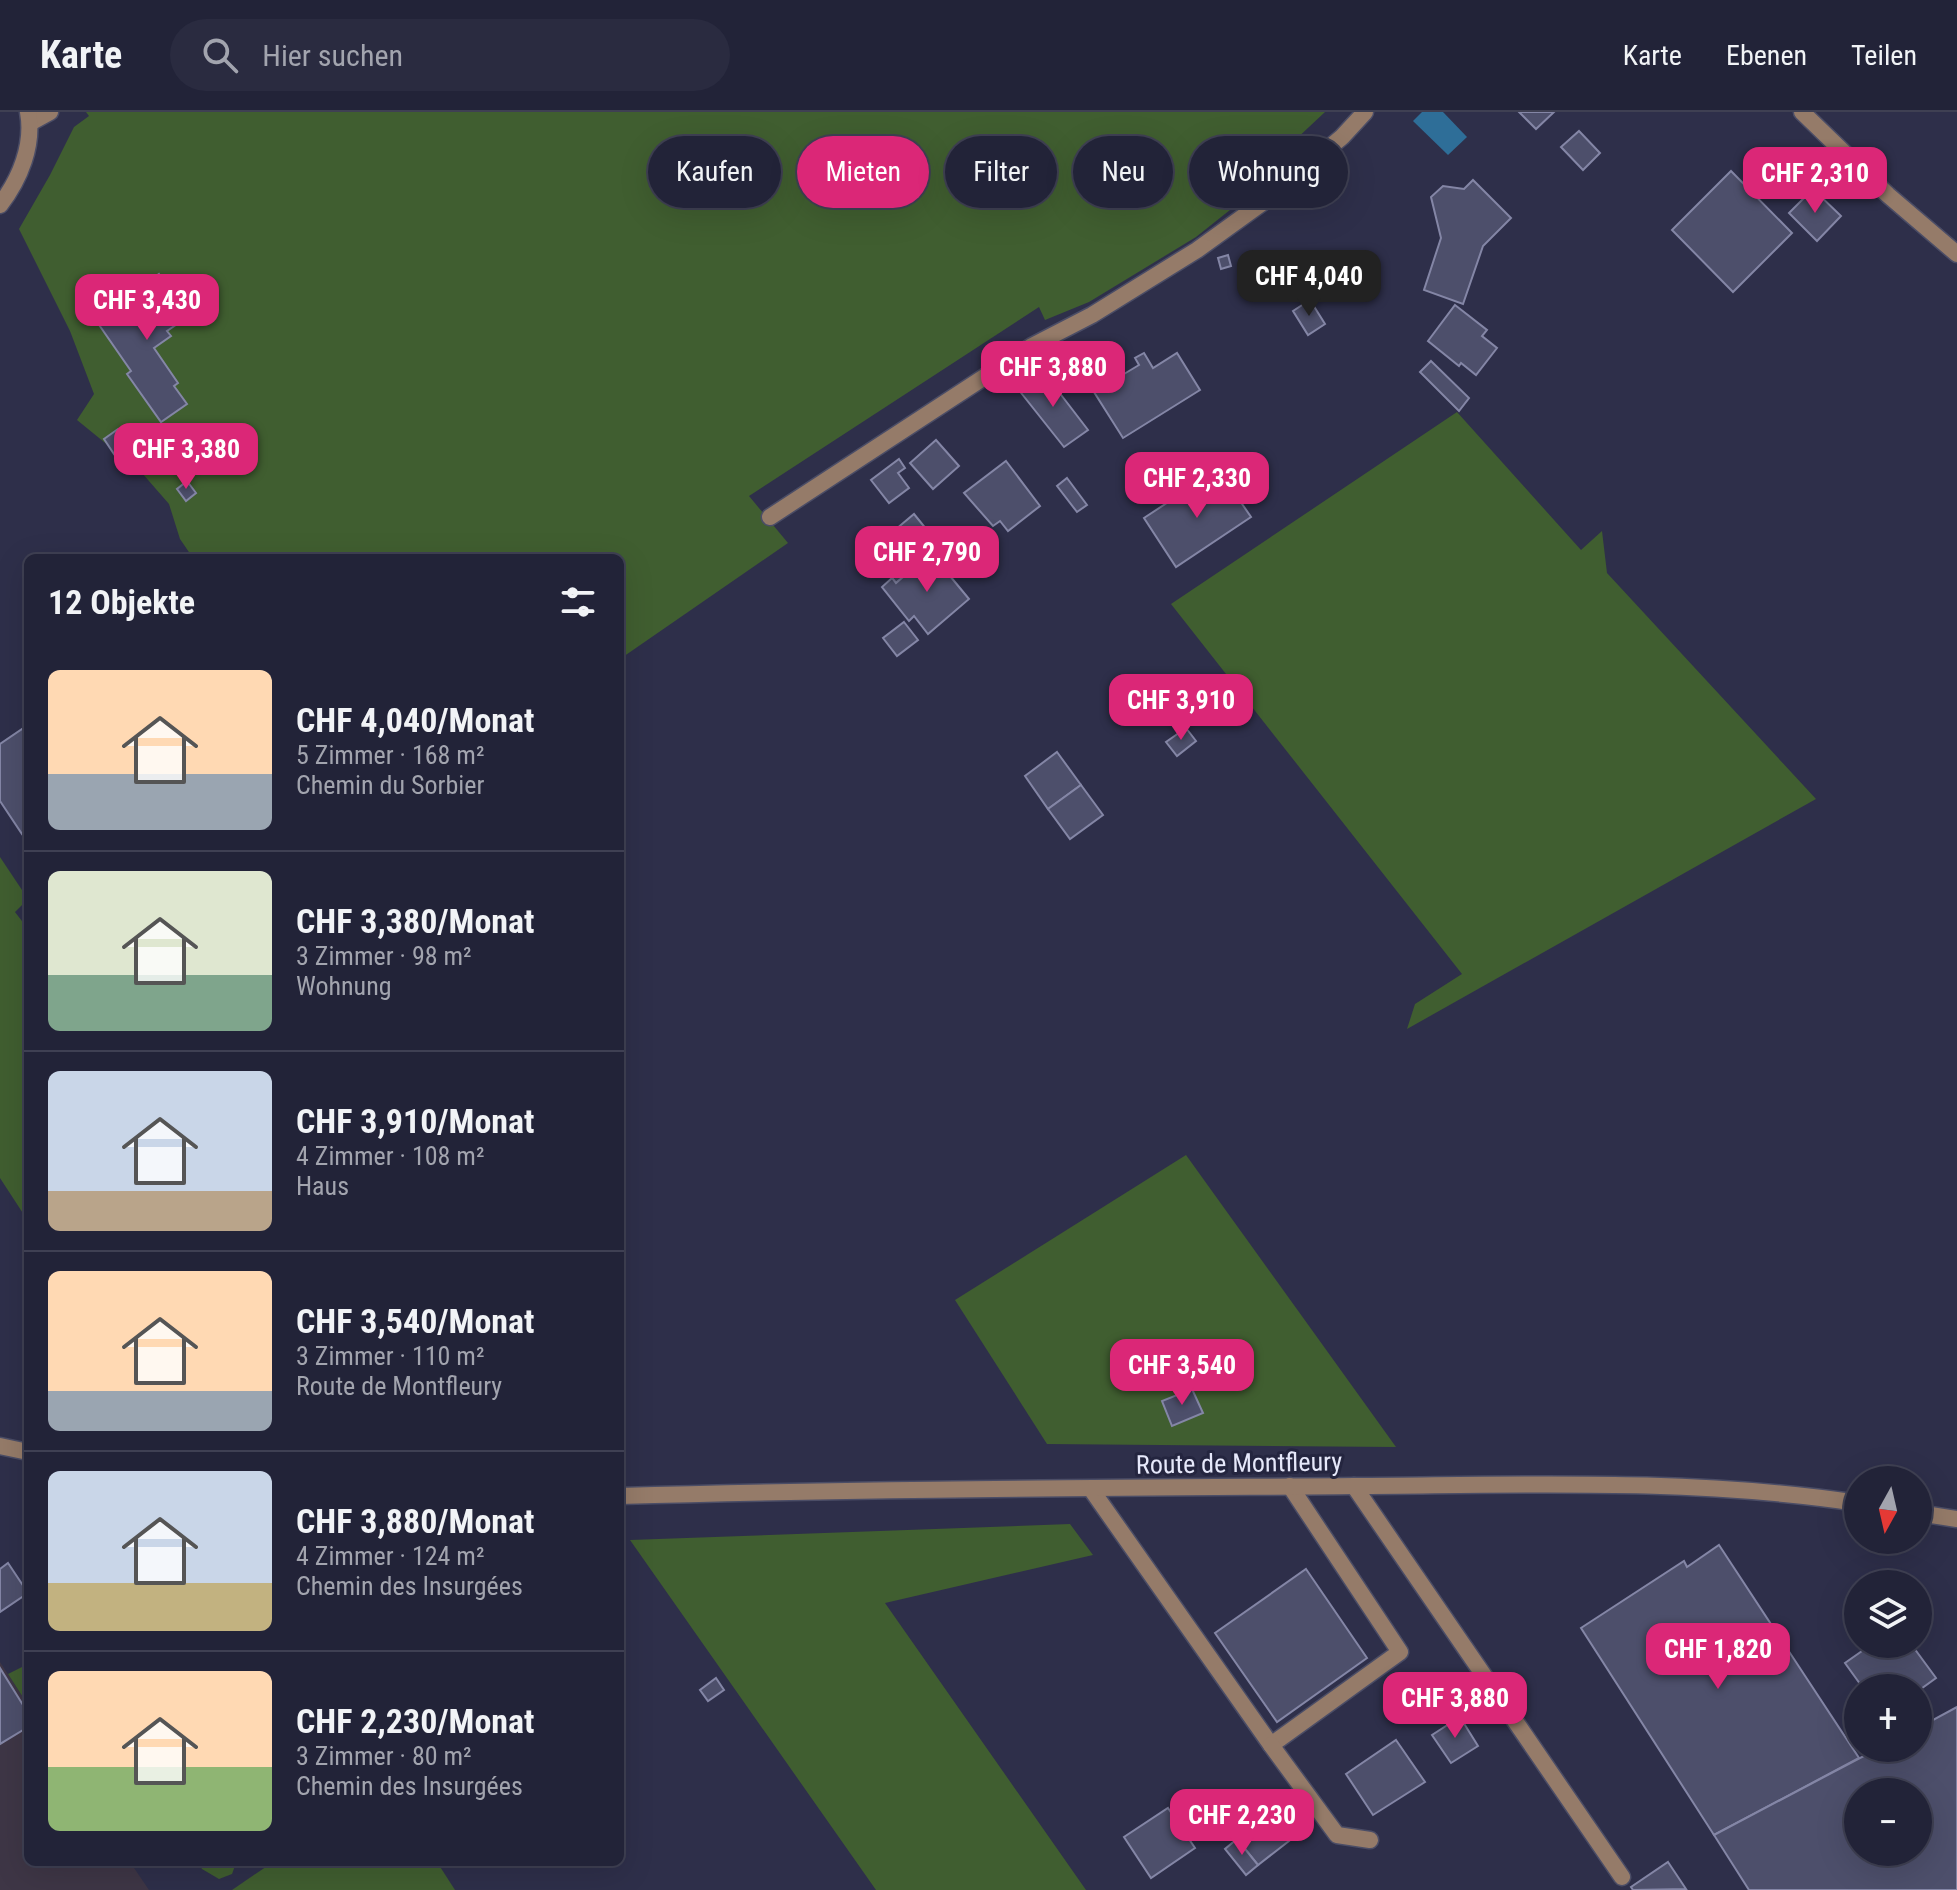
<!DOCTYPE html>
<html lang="de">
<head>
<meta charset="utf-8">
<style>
	:root { --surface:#222338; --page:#2a2b40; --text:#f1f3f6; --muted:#a2a4ae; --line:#3f4053; --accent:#db2777 }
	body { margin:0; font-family:"Roboto Condensed",sans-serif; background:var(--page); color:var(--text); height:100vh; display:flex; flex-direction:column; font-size:30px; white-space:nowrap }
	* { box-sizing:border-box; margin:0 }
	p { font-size:26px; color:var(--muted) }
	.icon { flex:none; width:44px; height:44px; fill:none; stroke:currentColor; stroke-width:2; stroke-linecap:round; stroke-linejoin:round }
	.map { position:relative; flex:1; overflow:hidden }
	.drawer { position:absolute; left:24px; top:442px; width:600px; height:1312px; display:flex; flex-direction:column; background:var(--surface); border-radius:12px; box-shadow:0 8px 32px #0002,0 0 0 2px var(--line) }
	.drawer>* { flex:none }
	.top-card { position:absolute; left:648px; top:24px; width:760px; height:72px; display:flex; gap:16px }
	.needle { width:52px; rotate:188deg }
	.buttons { position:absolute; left:1844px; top:1354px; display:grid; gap:16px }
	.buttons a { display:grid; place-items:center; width:88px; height:88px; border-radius:50%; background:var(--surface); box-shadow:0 8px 32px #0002,0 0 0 2px var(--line); font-size:40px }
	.price { position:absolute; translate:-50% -68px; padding:0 18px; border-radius:16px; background:var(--accent); color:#fff; font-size:26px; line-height:52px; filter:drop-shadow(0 2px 4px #0008) }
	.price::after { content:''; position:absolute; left:50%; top:48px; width:24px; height:18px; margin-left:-12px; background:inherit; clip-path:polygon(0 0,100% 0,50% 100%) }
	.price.on { background:#222; color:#fff }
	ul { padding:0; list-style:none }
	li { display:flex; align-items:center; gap:24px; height:200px; padding:0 24px }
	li+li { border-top:2px solid var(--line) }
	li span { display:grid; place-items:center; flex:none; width:224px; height:160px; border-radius:12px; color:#555 }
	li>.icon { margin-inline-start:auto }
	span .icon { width:96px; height:96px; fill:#fffc; stroke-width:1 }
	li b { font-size:34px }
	h2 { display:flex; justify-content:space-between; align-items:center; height:96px; padding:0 24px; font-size:34px }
	.tag { padding:0 28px; border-radius:36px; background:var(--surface); box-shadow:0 8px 32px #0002,0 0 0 2px var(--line); font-size:28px; line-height:72px }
	.tag.on { background:var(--accent); color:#fff }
	header { display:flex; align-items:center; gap:48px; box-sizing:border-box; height:112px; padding:0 40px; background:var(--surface); border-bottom:2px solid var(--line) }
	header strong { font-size:38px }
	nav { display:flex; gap:44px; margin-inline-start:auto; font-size:28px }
	.search { width:560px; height:72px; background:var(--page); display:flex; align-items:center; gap:20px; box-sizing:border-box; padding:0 28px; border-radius:44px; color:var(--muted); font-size:30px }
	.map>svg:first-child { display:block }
	.industrial { fill:#3e3646 }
	.green { fill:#405e30 }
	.water { fill:#2e6e98 }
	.building { fill:#4d4f6b; stroke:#8486a6; stroke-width:2; fill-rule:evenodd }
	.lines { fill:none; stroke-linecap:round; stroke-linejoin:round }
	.service-casing { stroke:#4b4d66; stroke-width:19 }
	.minor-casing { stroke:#4b4d66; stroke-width:19 }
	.service { stroke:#957b69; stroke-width:16 }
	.minor { stroke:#957b69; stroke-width:16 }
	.labels { text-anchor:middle; stroke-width:6; stroke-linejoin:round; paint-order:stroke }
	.street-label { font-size:26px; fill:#e6e8fa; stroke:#24253f }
</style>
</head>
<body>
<header>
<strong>Karte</strong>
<div class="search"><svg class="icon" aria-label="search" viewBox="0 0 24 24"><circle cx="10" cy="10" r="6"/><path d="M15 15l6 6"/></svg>Hier suchen</div>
<nav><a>Karte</a><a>Ebenen</a><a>Teilen</a></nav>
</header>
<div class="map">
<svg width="1957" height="1778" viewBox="0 0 1957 1778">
	<rect width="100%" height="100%" fill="#2e2f4a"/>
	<!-- industrial -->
	<polygon class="industrial" points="0,1550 28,1593 28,1750 130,1750 149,1778 0,1778"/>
	<!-- green -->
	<g class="green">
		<polygon points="86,0 1325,0 1293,30 1228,80 1235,94 1196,125 1089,190 1045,208 1039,195 749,384 788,431 620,547 620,446 193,446 180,427 169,392 142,361 77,308 94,282 70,219 19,117 50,63 74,15 89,4"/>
		<polygon points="1457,300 1581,438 1602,419 1607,461 1816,687 1407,917 1415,892 1462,862 1171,492"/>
		<polygon points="0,745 28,787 15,800 28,817 28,1109 0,1066"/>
		<polygon points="1186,1043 1396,1335 1047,1332 955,1188"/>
		<polygon points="1070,1412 1093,1443 885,1491 1086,1778 876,1778 630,1428"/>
		<polygon points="28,1552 28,1593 8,1562"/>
		<polygon points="197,1750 235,1750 236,1751 232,1762 219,1767 202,1757"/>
		<polygon points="273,1750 437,1750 455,1778 232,1778"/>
	</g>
	<!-- water -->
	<polygon class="water" points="1422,0 1443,0 1467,25 1448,43 1413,9"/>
	<!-- building -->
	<g class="building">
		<polygon points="1519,0 1554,0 1536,17"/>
		<polygon points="1579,19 1600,41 1583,58 1561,35"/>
		<polygon points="1731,59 1792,121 1733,180 1672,118"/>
		<polygon points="1473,68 1511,106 1483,134 1463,192 1424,178 1441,126 1431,85 1443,74 1464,77"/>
		<polygon points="1813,77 1841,104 1817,129 1789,101"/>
		<polygon points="1228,143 1231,154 1221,157 1218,146"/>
		<polygon points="159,162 189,204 167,219 171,224 154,236 178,271 174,274 187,292 161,310 127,262 131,259 95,207"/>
		<polygon points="1310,188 1325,212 1308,223 1293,199"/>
		<polygon points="1455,193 1487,218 1482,224 1497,236 1476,263 1461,251 1459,254 1428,229"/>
		<polygon points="1144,241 1153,256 1177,241 1200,278 1123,326 1094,280 1139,253 1135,246"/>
		<polygon points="1431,249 1469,286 1459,299 1420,260"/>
		<polygon points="1042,258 1088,318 1064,335 1018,277"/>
		<polygon points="118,317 129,331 114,342 104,327"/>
		<polygon points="936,328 959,354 933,377 910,351"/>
		<polygon points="899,347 905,356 898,361 909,376 889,391 871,368"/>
		<polygon points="1006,349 1040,394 1008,419 1000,409 993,414 964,381"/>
		<polygon points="1223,364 1251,405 1176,455 1144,406 1185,379 1190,386"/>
		<polygon points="1067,366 1087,393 1077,400 1057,374"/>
		<polygon points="187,369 196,381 186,389 177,377"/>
		<polygon points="914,402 940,434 896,471 878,449 891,437 883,428"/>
		<polygon points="931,441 969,487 928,522 914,504 909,509 882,475 892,466 896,471"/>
		<polygon points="904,510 918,528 897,544 883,526"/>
		<polygon points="28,613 28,718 22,722 0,689 0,632"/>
		<polygon points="1186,616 1196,629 1177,644 1166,630"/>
		<polygon points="1057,640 1081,673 1048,697 1025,664"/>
		<polygon points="1081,673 1103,703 1070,727 1048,697"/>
		<polygon points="1192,1277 1203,1301 1172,1314 1162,1289"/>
		<polygon points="1719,1433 1859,1646 1714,1723 1581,1516 1684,1449 1687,1455"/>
		<polygon points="8,1451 28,1481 0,1500 0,1457"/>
		<polygon points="1306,1457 1367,1546 1277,1610 1215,1521"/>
		<polygon points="1872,1532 1911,1532 1936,1566 1918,1579 1918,1576 1863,1576 1845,1551"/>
		<polygon points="0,1556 28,1601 28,1615 0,1632"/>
		<polygon points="716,1566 724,1578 708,1589 700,1578"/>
		<path d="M 1957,1595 L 1957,1778 L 1749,1778 L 1714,1723 L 1879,1636 L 1918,1636 L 1918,1616 ZM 1858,1680 L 1918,1680 L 1918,1740 L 1858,1740 Z"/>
		<polygon points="1460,1605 1478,1634 1451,1651 1432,1623"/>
		<polygon points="1396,1628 1425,1670 1373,1703 1346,1662"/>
		<polygon points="1286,1688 1301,1708 1288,1718 1273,1699"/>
		<polygon points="1168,1696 1195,1736 1151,1766 1124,1725"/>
		<polygon points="1273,1699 1294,1725 1258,1753 1237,1727"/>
		<polygon points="1237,1727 1258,1753 1246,1763 1225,1737"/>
		<polygon points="1668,1750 1686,1777 1633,1778 1631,1775"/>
	</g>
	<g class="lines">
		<defs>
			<g id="service">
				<polyline points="30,11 50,0"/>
				<polyline points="1091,1377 1271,1633 1400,1540 1290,1374"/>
				<polyline points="1271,1633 1337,1723 1370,1728"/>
			</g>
			<g id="minor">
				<polyline points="1802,0 1888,83 1957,142"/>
				<path d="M 0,93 C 20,67 34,33 28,0"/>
				<polyline points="770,405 1032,234 1092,203 1197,138 1269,86 1342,25 1365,0"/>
				<polyline points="0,1334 28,1340"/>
				<polyline points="1354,1374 1622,1765"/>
				<path d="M 620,1384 C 865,1377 1110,1376 1355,1374 C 1523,1373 1691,1366 1858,1391"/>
				<polyline points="1918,1401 1957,1407"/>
			</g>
		</defs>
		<!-- service casing -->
		<use href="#service" class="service-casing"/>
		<!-- minor casing -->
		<use href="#minor" class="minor-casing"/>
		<!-- service -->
		<use href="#service" class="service"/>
		<!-- minor -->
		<use href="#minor" class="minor"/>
	</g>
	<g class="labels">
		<!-- street labels -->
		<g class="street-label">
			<text transform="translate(1239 1351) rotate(-1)" y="9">Route de Montfleury</text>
		</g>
	</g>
</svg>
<div class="buttons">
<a><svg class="needle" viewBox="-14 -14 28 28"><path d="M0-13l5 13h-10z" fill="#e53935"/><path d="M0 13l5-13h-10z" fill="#a2a4ae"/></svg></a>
<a><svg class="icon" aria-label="layers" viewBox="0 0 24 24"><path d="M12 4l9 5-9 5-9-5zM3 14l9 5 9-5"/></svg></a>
<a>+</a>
<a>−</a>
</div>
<b class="price" style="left:1815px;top:103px">CHF 2,310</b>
<b class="price on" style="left:1309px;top:206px">CHF 4,040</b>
<b class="price" style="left:147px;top:230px">CHF 3,430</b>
<b class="price" style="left:1053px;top:297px">CHF 3,880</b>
<b class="price" style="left:186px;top:379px">CHF 3,380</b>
<b class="price" style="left:1197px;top:408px">CHF 2,330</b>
<b class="price" style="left:927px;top:482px">CHF 2,790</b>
<b class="price" style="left:1181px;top:630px">CHF 3,910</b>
<b class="price" style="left:1182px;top:1295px">CHF 3,540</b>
<b class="price" style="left:1718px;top:1579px">CHF 1,820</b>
<b class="price" style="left:1455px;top:1628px">CHF 3,880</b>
<b class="price" style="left:1242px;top:1745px">CHF 2,230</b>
<div class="top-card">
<a class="tag">Kaufen</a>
<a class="tag on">Mieten</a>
<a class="tag">Filter</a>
<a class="tag">Neu</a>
<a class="tag">Wohnung</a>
</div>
<section class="drawer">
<h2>12 Objekte<svg class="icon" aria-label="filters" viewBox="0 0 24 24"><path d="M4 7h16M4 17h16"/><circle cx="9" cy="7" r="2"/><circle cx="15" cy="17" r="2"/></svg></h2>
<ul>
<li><span style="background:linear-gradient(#ffd9b3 65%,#9aa5b1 0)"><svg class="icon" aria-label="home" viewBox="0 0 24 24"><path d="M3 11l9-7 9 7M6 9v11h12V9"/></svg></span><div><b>CHF 4,040/Monat</b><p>5 Zimmer · 168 m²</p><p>Chemin du Sorbier</p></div></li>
<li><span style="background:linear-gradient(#dfe7d0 65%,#7fa58c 0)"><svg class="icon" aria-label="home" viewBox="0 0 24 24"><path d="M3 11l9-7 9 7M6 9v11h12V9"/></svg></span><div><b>CHF 3,380/Monat</b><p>3 Zimmer · 98 m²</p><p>Wohnung</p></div></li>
<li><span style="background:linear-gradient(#c9d6e8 75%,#b9a48a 0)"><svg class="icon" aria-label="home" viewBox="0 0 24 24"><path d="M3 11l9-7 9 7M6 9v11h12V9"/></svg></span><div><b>CHF 3,910/Monat</b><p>4 Zimmer · 108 m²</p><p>Haus</p></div></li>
<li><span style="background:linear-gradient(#ffd9b3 75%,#9aa5b1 0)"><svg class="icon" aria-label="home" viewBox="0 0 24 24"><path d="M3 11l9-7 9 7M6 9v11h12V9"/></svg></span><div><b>CHF 3,540/Monat</b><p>3 Zimmer · 110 m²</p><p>Route de Montfleury</p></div></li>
<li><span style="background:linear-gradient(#c9d6e8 70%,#c2b280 0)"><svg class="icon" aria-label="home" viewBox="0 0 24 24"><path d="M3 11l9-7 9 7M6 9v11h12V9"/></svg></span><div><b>CHF 3,880/Monat</b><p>4 Zimmer · 124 m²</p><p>Chemin des Insurgées</p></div></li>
<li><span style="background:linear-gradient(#ffd9b3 60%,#8fb573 0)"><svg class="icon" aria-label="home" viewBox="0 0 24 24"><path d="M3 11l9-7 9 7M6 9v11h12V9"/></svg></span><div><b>CHF 2,230/Monat</b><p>3 Zimmer · 80 m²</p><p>Chemin des Insurgées</p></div></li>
</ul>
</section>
</div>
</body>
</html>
